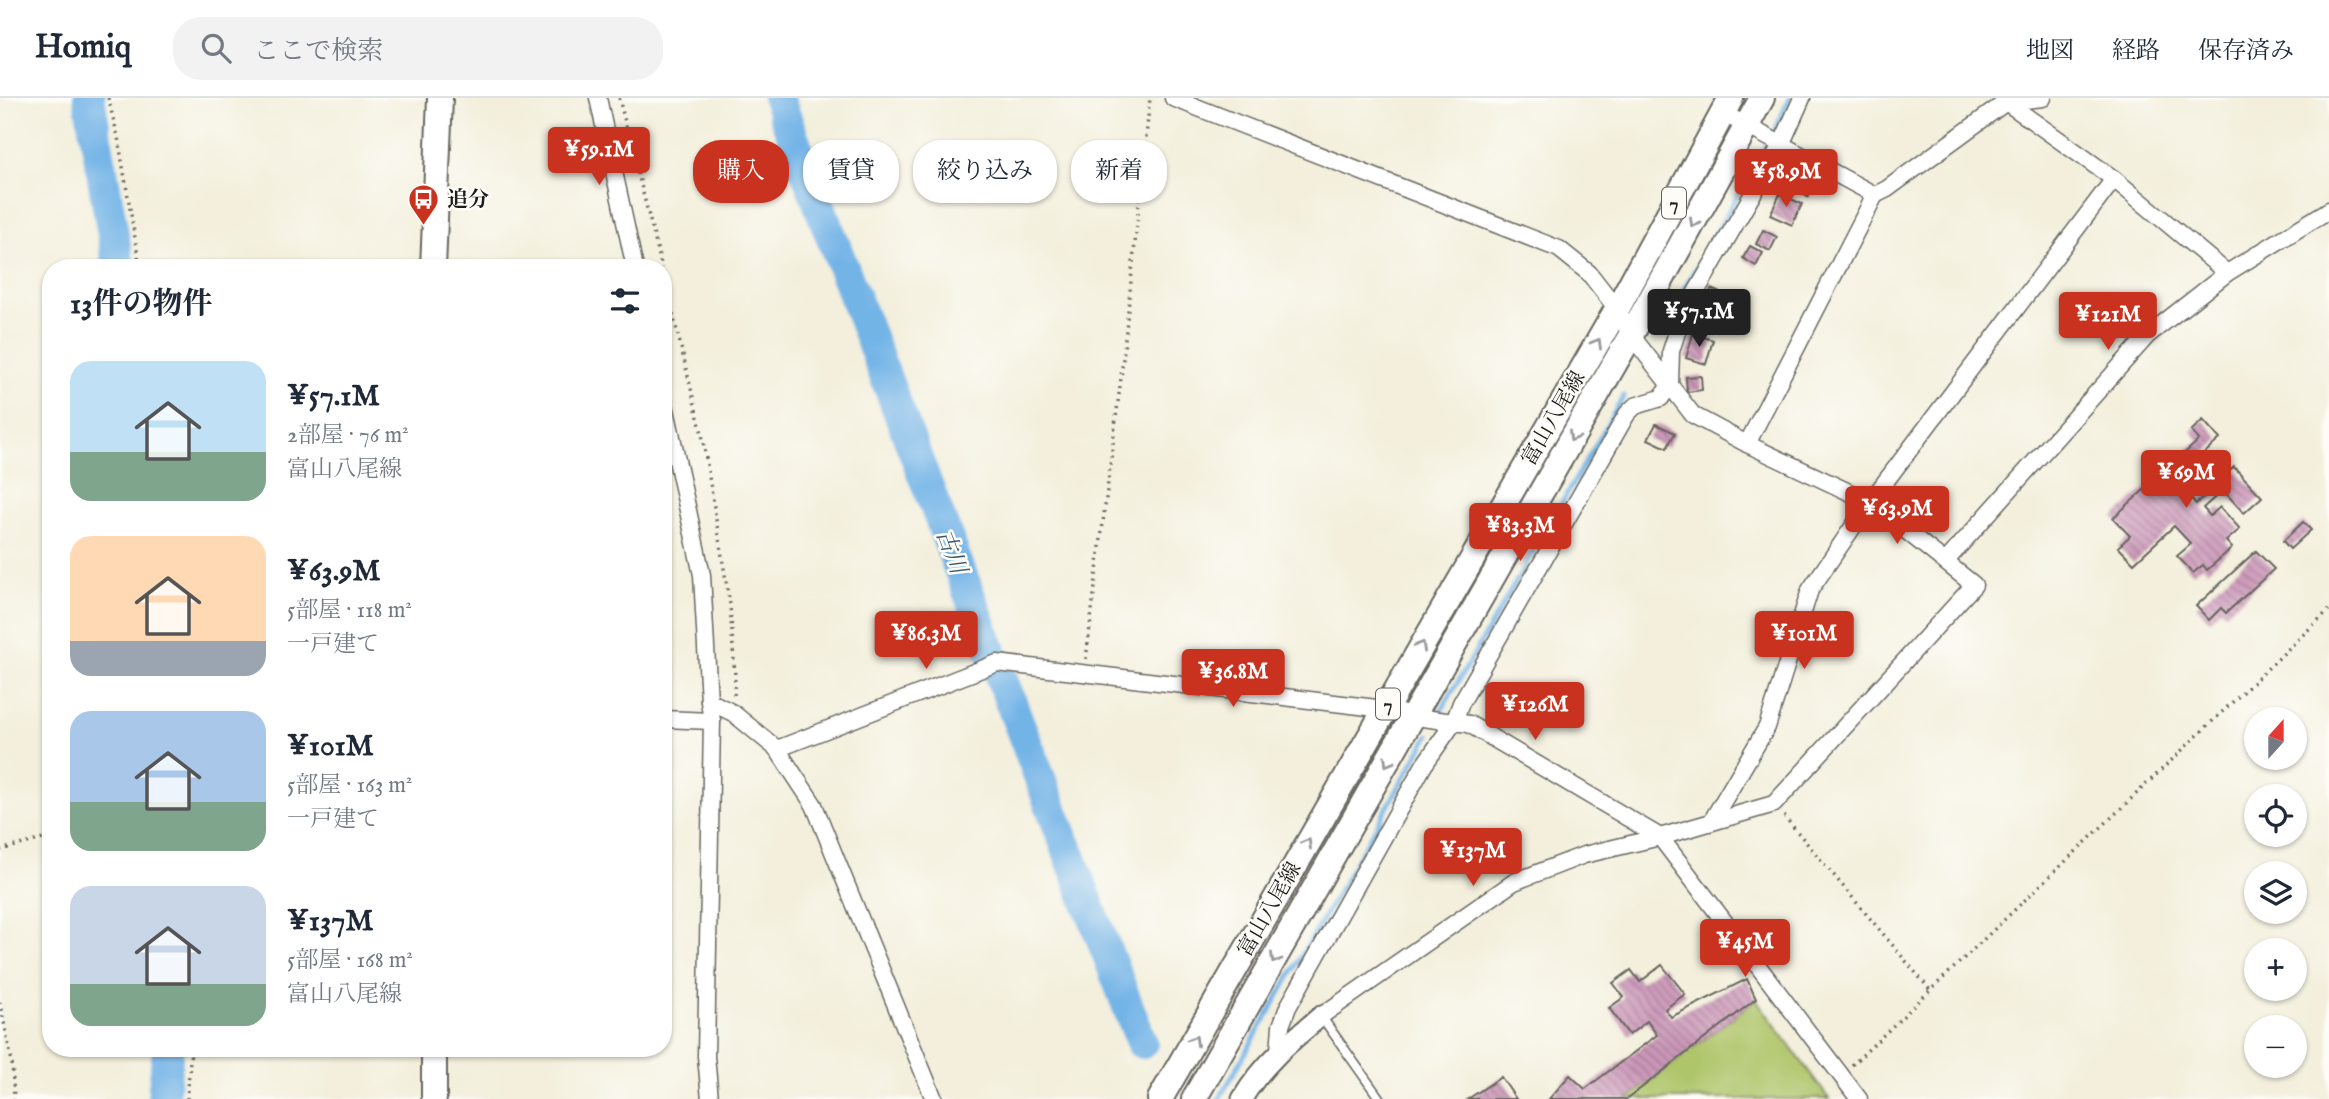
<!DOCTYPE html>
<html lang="ja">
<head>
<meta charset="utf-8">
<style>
	:root { --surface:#fff; --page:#f2f2f3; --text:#1f2937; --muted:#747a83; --line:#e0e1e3; --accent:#c8321e }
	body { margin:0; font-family:"IM FELL English","Noto Serif JP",serif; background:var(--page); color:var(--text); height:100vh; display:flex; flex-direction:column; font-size:26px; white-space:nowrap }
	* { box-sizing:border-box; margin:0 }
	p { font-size:23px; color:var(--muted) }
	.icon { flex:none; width:38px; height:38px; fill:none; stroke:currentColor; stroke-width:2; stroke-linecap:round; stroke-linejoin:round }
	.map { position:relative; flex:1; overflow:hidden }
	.side { position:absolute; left:42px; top:161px; width:630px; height:798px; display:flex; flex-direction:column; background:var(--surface); border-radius:28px; box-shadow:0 2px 5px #0004 }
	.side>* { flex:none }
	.guide { position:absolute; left:693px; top:42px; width:665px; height:63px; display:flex; gap:14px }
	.needle { width:46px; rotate:21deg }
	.tools { position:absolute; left:2244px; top:609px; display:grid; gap:14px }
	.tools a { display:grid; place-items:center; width:63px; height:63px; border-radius:50%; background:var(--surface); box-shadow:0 2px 5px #0004; font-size:35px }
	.price { position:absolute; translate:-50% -60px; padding:0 16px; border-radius:7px; background:var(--accent); color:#fff; font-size:23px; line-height:46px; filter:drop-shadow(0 2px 4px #0008) }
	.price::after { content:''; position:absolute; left:50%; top:42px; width:21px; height:16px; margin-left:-10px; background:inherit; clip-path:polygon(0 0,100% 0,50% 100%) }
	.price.on { background:#222; color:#fff }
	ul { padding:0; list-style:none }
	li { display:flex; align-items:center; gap:21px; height:175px; padding:0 28px }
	li span { display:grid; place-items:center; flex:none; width:196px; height:140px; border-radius:21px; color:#555 }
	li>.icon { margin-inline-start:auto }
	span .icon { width:84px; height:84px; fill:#fffc; stroke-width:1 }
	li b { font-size:30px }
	h2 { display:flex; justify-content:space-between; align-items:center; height:84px; padding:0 28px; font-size:30px }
	.pill { padding:0 24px; border-radius:28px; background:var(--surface); box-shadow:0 2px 5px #0004; font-size:24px; line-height:63px }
	.pill.on { background:var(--accent); color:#fff }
	header { display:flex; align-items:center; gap:42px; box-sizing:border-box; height:98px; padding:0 35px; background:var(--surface); border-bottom:2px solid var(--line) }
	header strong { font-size:33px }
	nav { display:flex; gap:38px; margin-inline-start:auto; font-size:24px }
	.search { width:490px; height:63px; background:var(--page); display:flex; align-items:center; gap:18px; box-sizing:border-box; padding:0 24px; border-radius:28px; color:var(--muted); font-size:26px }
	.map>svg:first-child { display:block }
	.grass { fill:#afc56a; stroke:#667043; stroke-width:2 }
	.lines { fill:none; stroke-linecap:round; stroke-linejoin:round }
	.stream { stroke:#73b4e7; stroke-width:5 }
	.river { stroke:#73b4e7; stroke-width:32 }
	.building { fill:url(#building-back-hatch) }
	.service-casing { stroke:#67665f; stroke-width:11 }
	.minor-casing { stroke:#67665f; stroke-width:19 }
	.tertiary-casing { stroke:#67665f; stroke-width:23 }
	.primary-casing { stroke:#67665f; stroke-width:28 }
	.path { stroke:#67665f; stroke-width:3.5; stroke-dasharray:2 5; stroke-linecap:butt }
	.service { stroke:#fff; stroke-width:8 }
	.minor { stroke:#fff; stroke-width:16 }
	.tertiary { stroke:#fff; stroke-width:19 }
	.primary { stroke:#fff; stroke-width:24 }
	.oneway { stroke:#999 }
	.labels { text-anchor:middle; stroke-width:5; stroke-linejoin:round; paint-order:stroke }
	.shield { fill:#fdfcf7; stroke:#605f5e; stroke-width:2 }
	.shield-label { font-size:19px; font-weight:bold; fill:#1c1c1c }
	.poi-label { font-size:21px; font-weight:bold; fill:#1c1c1c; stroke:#fdfcf7; text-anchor:start }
	.street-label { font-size:21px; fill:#1c1c1c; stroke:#fdfcf7 }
	.water-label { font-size:23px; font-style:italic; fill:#3f596d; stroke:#fdfcf7 }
</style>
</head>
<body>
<header>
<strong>Homiq</strong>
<div class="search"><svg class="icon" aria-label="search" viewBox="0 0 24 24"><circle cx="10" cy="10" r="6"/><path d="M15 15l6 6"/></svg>ここで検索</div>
<nav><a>地図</a><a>経路</a><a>保存済み</a></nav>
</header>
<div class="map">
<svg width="2329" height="1001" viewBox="0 0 2329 1001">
	<defs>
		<pattern id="building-back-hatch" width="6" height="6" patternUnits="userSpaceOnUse" patternTransform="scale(1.75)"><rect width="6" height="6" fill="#cb96b8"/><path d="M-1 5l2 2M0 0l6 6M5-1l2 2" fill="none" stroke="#a47a95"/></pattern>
	</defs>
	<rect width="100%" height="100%" fill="#fdfcf7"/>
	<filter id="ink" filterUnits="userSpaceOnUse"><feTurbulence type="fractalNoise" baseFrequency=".0143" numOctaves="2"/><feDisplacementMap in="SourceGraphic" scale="14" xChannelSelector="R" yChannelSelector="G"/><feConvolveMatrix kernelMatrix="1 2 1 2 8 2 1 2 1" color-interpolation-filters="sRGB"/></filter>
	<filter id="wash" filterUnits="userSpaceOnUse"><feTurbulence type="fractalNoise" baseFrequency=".00686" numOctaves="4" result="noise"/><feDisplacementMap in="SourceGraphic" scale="28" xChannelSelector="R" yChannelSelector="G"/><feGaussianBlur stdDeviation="1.57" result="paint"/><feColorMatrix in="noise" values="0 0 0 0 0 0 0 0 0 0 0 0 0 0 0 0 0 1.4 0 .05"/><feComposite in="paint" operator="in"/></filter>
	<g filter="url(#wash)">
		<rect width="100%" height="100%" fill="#f3efdc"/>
		<!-- grass -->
		<polygon class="grass" points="1756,901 1829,1001 1627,1001"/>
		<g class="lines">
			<!-- stream -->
			<g class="stream">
				<polyline points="1675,207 1772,37 1790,0"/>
				<polyline points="1441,613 1624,298"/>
				<polyline points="1219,1001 1429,637"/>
			</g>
			<!-- river -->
			<g class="river">
				<polyline points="89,0 119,170"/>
				<polyline points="778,0 1142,945"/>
				<polyline points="163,1001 168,950"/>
			</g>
		</g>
		<g id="blocks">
			<!-- building -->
			<g class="building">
				<polygon points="1807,76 1818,82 1808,99 1798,93"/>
				<polygon points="1780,96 1802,106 1792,127 1770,117"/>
				<polygon points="1763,132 1777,139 1770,153 1756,146"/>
				<polygon points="1750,148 1763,155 1756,168 1743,160"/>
				<polygon points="1711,191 1732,200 1718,233 1697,224"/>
				<polygon points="1693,236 1713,242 1706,266 1686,260"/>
				<polygon points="1701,278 1702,292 1687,294 1686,279"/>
				<polygon points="2203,322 2220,341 2175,382 2196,406 2209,394 2198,382 2211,370 2221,381 2234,369 2262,399 2244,415 2223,392 2203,410 2210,418 2220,409 2240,431 2226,443 2232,450 2207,472 2203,467 2193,475 2177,458 2191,446 2174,428 2134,465 2118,449 2130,438 2113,420 2199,342 2191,333"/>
				<polygon points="1656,326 1675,335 1667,350 1648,341"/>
				<polygon points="2303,424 2311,432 2290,451 2283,443"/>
				<polygon points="2256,453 2274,471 2226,515 2221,510 2209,522 2196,508"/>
				<polygon points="1662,867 1685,896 1665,911 1671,919 1747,881 1756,901 1627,1001 1549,1001 1570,977 1585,991 1657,937 1647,923 1629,937 1609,910 1624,899 1613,885 1631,872 1640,884"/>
				<polygon points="1501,979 1516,1001 1468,1001"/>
			</g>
		</g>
	</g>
	<g filter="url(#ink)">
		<use href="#blocks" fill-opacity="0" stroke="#67665f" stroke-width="2"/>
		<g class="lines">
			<defs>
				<polyline id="service" points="1321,918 1380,1001"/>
				<g id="minor">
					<polyline points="598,0 635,170"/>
					<polyline points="1173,0 1559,151 1589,175 1617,211 1631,237 1693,317 1747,346 1870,404 1974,487 1774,706 1660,739 1584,757 1514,784 1321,918"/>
					<polyline points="2006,4 2114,81 2227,175"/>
					<polyline points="1723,15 1875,97 1887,91 2006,4 2043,0"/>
					<polyline points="663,298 702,477 709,603 712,623 706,958 710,1001"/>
					<polyline points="1747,346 1875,97"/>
					<polyline points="1946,463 2148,237 2227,175 2329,112"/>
					<polyline points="709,603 733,615 777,651 814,707 934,1001"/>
					<polyline points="663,621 712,623"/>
					<polyline points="777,651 997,565 1385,611 1415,619 1469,626 1660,739 1859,1001"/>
					<polyline points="1711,724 1767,629 1810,492 1870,404 2114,81"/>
					<polyline points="1279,953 1281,928 1288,909 1424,667 1454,624 1461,605 1627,316 1635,308 1661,300 1670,287 1671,253 1679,228 1695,196 1781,47 1802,0"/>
				</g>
				<path id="tertiary" d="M 1242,1001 C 1262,967 1291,943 1321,918"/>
				<g id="primary">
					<polyline points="433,170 440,0"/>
					<polyline points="434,950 434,1001"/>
					<polyline points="1160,1001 1617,211 1731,0"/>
					<polyline points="1194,1001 1631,237 1762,0"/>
				</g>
			</defs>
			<!-- service casing -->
			<use href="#service" class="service-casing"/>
			<!-- minor casing -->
			<use href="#minor" class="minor-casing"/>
			<!-- tertiary casing -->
			<use href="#tertiary" class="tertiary-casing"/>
			<!-- primary casing -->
			<use href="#primary" class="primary-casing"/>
			<!-- path -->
			<g class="path">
				<polyline points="108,0 118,39 140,170"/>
				<polyline points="619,0 662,170"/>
				<polyline points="663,175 702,336 730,507 735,578 734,597"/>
				<polyline points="1086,561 1121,280 1150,0"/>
				<polyline points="1784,718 1931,893"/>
				<polyline points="0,752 51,739"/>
				<polyline points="0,904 12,964 14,1001"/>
				<polyline points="1852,967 2329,512"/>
				<polyline points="187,1001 191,950"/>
			</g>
			<!-- service -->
			<use href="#service" class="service"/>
			<!-- minor -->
			<use href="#minor" class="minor"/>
			<!-- tertiary -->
			<use href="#tertiary" class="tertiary"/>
			<!-- primary -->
			<use href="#primary" class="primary"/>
		</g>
		<!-- one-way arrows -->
		<defs><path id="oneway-chevron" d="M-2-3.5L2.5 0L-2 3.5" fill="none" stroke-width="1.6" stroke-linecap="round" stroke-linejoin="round" transform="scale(1.75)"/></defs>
		<g class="oneway">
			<use href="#oneway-chevron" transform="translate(1694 125) rotate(119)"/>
			<use href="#oneway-chevron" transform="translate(1597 245) rotate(-60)"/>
			<use href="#oneway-chevron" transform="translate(1573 339) rotate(120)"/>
			<use href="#oneway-chevron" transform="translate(1421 548) rotate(-60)"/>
			<use href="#oneway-chevron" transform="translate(1388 664) rotate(120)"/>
			<use href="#oneway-chevron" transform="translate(1307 745) rotate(-60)"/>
			<use href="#oneway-chevron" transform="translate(1275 861) rotate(120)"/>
			<use href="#oneway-chevron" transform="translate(1194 942) rotate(-60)"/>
		</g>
	</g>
	<!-- icons -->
	<defs>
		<symbol id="bus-pin" viewBox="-11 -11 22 30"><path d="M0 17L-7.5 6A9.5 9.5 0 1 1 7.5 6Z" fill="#c8321e" stroke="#fdfcf7"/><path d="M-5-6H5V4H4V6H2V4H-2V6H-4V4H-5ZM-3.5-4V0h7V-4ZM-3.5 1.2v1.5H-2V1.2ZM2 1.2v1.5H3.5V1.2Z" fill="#fff"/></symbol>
	</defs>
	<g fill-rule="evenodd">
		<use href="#bus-pin" x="406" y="84" width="35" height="47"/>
	</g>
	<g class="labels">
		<!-- shield labels -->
		<g class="shield">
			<rect x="1662" y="89.5" width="24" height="31" rx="5"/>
			<rect x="1376" y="590.5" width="24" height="31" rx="5"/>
		</g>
		<g class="shield-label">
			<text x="1674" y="112">7</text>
			<text x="1388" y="613">7</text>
		</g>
		<!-- poi labels -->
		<g class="poi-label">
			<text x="447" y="108">追分</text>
		</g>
		<!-- street labels -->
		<g class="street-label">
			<text transform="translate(1553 320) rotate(-60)" y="7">富山八尾線</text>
			<text transform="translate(1269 811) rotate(-60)" y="7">富山八尾線</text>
		</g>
		<!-- water labels -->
		<g class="water-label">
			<text transform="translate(952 453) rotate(69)" y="8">古川</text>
		</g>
	</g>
</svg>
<div class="tools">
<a><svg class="needle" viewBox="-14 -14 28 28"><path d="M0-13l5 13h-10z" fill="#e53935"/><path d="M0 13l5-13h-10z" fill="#747a83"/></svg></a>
<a><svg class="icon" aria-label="locate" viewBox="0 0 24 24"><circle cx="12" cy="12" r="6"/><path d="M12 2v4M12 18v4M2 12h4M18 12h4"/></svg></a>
<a><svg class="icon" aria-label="layers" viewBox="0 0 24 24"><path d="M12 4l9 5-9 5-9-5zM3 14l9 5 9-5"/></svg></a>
<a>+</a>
<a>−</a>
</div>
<b class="price" style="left:599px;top:89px">¥59.1M</b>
<b class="price" style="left:1786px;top:111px">¥58.9M</b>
<b class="price on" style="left:1699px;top:251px">¥57.1M</b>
<b class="price" style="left:2108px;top:254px">¥121M</b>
<b class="price" style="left:2186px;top:412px">¥69M</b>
<b class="price" style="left:1897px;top:448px">¥63.9M</b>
<b class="price" style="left:1520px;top:465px">¥83.3M</b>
<b class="price" style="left:926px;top:573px">¥86.3M</b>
<b class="price" style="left:1804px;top:573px">¥101M</b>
<b class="price" style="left:1233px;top:611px">¥36.8M</b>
<b class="price" style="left:1535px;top:644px">¥126M</b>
<b class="price" style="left:1473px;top:790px">¥137M</b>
<b class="price" style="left:1745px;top:881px">¥45M</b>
<div class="guide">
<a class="pill on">購入</a>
<a class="pill">賃貸</a>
<a class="pill">絞り込み</a>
<a class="pill">新着</a>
</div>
<section class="side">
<h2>13件の物件<svg class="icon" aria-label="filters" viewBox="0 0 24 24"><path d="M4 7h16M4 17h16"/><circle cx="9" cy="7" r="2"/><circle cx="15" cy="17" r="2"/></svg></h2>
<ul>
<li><span style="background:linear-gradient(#bfe0f5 65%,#7fa58c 0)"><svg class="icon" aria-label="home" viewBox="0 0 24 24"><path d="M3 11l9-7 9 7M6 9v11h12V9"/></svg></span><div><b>¥57.1M</b><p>2部屋 · 76 m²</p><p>富山八尾線</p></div></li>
<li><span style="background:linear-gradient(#ffd9b3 75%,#9aa5b1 0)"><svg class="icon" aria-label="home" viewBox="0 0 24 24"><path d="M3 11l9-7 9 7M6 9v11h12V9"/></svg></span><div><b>¥63.9M</b><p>5部屋 · 118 m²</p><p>一戸建て</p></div></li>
<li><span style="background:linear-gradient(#a9c7e8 65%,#7fa58c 0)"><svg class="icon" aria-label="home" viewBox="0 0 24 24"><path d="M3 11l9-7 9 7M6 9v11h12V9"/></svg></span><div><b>¥101M</b><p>5部屋 · 163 m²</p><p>一戸建て</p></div></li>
<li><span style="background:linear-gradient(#c9d6e8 70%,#7fa58c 0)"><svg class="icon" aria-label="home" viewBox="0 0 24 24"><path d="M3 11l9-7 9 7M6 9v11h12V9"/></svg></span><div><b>¥137M</b><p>5部屋 · 168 m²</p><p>富山八尾線</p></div></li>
</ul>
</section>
</div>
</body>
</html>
